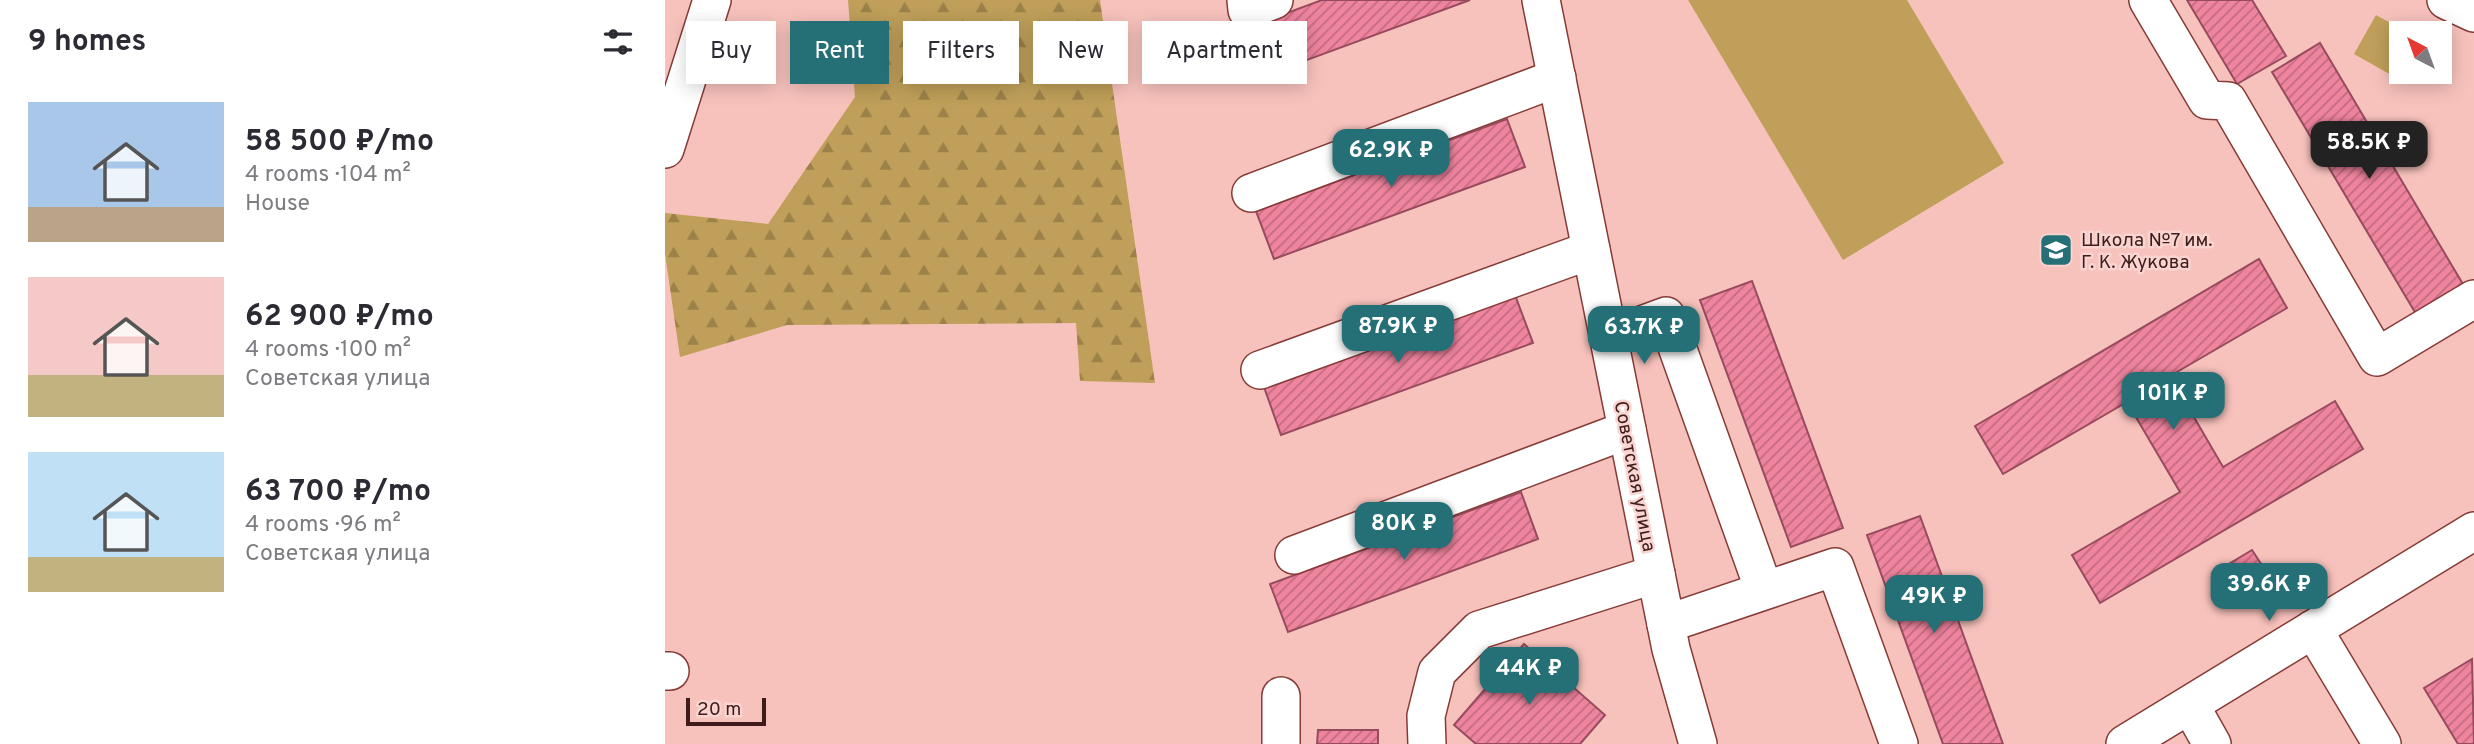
<!DOCTYPE html>
<html lang="en">
<head>
<meta charset="utf-8">
<style>
	:root { --surface:#fff; --page:#f7f7f7; --text:#2b2b33; --muted:#7c7c81; --accent:#256f77 }
	body { margin:0; font-family:Overpass,sans-serif; background:var(--page); color:var(--text); height:100vh; display:flex; flex-direction:column; font-size:26px; white-space:nowrap }
	* { box-sizing:border-box; margin:0 }
	p { font-size:23px; color:var(--muted) }
	.icon { flex:none; width:38px; height:38px; fill:none; stroke:currentColor; stroke-width:2; stroke-linecap:round; stroke-linejoin:round }
	.map { position:relative; flex:1; overflow:hidden }
	.panel { display:flex; flex-direction:column; background:var(--surface); width:665px }
	.panel>* { flex:none }
	.hud { position:absolute; left:21px; top:21px; width:665px; height:63px; display:flex; gap:14px }
	.needle { width:46px; rotate:319deg }
	.fabs { position:absolute; left:1724px; top:21px; display:grid; gap:14px }
	.fabs a { display:grid; place-items:center; width:63px; height:63px; border-radius:0px; background:var(--surface); box-shadow:0 4px 18px #0003; font-size:35px }
	.scale { position:absolute; left:21px; bottom:18px; width:80px; box-sizing:border-box; padding-left:7px; border:4px solid #3d1c1a; border-top:0; font-size:19px; line-height:24px; white-space:nowrap; color:#3d1c1a; -webkit-text-stroke:5px #f9d4d0; paint-order:stroke }
	.price { position:absolute; translate:-50% -60px; padding:0 16px; border-radius:14px; background:var(--accent); color:#fff; font-size:23px; line-height:46px; filter:drop-shadow(0 2px 4px #0008) }
	.price::after { content:''; position:absolute; left:50%; top:42px; width:21px; height:16px; margin-left:-10px; background:inherit; clip-path:polygon(0 0,100% 0,50% 100%) }
	.price.active { background:#222; color:#fff }
	ul { padding:0; list-style:none }
	li { display:flex; align-items:center; gap:21px; height:175px; padding:0 28px }
	li span { display:grid; place-items:center; flex:none; width:196px; height:140px; border-radius:0px; color:#555 }
	li>.icon { margin-inline-start:auto }
	span .icon { width:84px; height:84px; fill:#fffc; stroke-width:1 }
	li b { font-size:30px }
	h2 { display:flex; justify-content:space-between; align-items:center; height:84px; padding:0 28px; font-size:30px }
	.pill { padding:0 24px; border-radius:0px; background:var(--surface); box-shadow:0 4px 18px #0003; font-size:24px; line-height:63px }
	.pill.active { background:var(--accent); color:#fff }
	main { display:flex; flex:1; min-height:0 }
	.map>svg:first-child { display:block }
	.forest { fill:url(#forest-firs) }
	.pitch { fill:#bf9f59 }
	.building { fill:url(#building-hatch); stroke:#984b5e; stroke-width:2 }
	.lines { fill:none; stroke-linecap:round; stroke-linejoin:round }
	.minor-casing { stroke:#873b37; stroke-width:40 }
	.minor { stroke:#fff; stroke-width:37 }
	.labels { text-anchor:middle; stroke-width:5; stroke-linejoin:round; paint-order:stroke }
	.poi-label { font-size:19px; fill:#3d1c1a; stroke:#f9d4d0; text-anchor:start }
	.street-label { font-size:19px; fill:#3d1c1a; stroke:#f9d4d0 }
</style>
</head>
<body>
<main>
<section class="panel">
<h2>9 homes<svg class="icon" aria-label="filters" viewBox="0 0 24 24"><path d="M4 7h16M4 17h16"/><circle cx="9" cy="7" r="2"/><circle cx="15" cy="17" r="2"/></svg></h2>
<ul>
<li><span style="background:linear-gradient(#a9c7e8 75%,#b9a48a 0)"><svg class="icon" aria-label="home" viewBox="0 0 24 24"><path d="M3 11l9-7 9 7M6 9v11h12V9"/></svg></span><div><b>58 500 ₽/mo</b><p>4 rooms · 104 m²</p><p>House</p></div></li>
<li><span style="background:linear-gradient(#f6c9c9 70%,#c2b280 0)"><svg class="icon" aria-label="home" viewBox="0 0 24 24"><path d="M3 11l9-7 9 7M6 9v11h12V9"/></svg></span><div><b>62 900 ₽/mo</b><p>4 rooms · 100 m²</p><p>Советская улица</p></div></li>
<li><span style="background:linear-gradient(#bfe0f5 75%,#c2b280 0)"><svg class="icon" aria-label="home" viewBox="0 0 24 24"><path d="M3 11l9-7 9 7M6 9v11h12V9"/></svg></span><div><b>63 700 ₽/mo</b><p>4 rooms · 96 m²</p><p>Советская улица</p></div></li>
</ul>
</section>
<div class="map">
<svg width="1809" height="744" viewBox="0 0 1809 744">
	<defs>
		<pattern id="forest-firs" width="22" height="20" patternUnits="userSpaceOnUse" patternTransform="scale(1.75)"><rect width="22" height="20" fill="#bf9f59"/><path d="M5 1l3.5 6h-7zM16 11l3.5 6h-7z" fill="#9c8149"/></pattern>
		<pattern id="building-hatch" width="6" height="6" patternUnits="userSpaceOnUse" patternTransform="scale(1.75)"><rect width="6" height="6" fill="#ef849e"/><path d="M-1 1l2-2M0 6l6-6M5 7l2-2" fill="none" stroke="#c36b80"/></pattern>
	</defs>
	<rect width="100%" height="100%" fill="#f8c2bc"/>
	<!-- forest -->
	<polygon class="forest" points="183,0 435,0 490,383 415,381 411,323 122,325 15,357 0,254 0,213 103,224 190,97"/>
	<!-- pitch -->
	<g class="pitch">
		<polygon points="1023,0 1242,0 1339,163 1178,260"/>
		<polygon points="1711,15 1744,33 1736,33 1736,72 1740,72 1735,80 1689,54"/>
	</g>
	<!-- building -->
	<g class="building">
		<polygon points="657,0 805,0 582,82 565,34"/>
		<polygon points="1522,0 1587,0 1621,56 1572,84"/>
		<polygon points="1655,43 1802,291 1754,319 1607,72"/>
		<polygon points="842,119 860,167 609,259 591,211"/>
		<polygon points="1594,259 1622,308 1505,376 1558,467 1670,401 1698,449 1435,603 1407,555 1515,492 1462,402 1338,474 1310,426"/>
		<polygon points="1087,281 1178,528 1126,547 1035,300"/>
		<polygon points="850,295 868,343 616,435 599,387"/>
		<polygon points="856,492 873,539 623,632 605,584"/>
		<polygon points="1255,516 1338,744 1278,744 1202,535"/>
		<polygon points="1587,550 1600,570 1559,594 1547,574"/>
		<polygon points="859,644 940,715 915,744 811,744 789,725"/>
		<polygon points="1807,659 1809,744 1793,744 1759,688"/>
		<polygon points="653,730 713,730 713,744 652,744"/>
	</g>
	<g class="lines">
		<defs>
			<g id="minor">
				<polyline points="581,0 582,10 609,0"/>
				<polyline points="876,0 1006,649 1033,744"/>
				<polyline points="1483,0 1542,100 1563,101 1712,357 1809,299"/>
				<polyline points="1781,0 1809,13"/>
				<polyline points="0,149 47,0"/>
				<polyline points="586,193 892,78"/>
				<polyline points="944,337 1001,316 1099,590"/>
				<polyline points="595,370 926,250"/>
				<polyline points="629,555 962,430"/>
				<polyline points="1001,624 1170,567 1234,744"/>
				<polyline points="1648,629 1717,744"/>
				<polyline points="0,671 5,671"/>
				<polyline points="1525,705 1547,744"/>
				<polyline points="616,744 616,696"/>
				<polyline points="762,744 761,716 772,672 814,630 991,574"/>
				<polyline points="1460,744 1809,531"/>
			</g>
		</defs>
		<!-- minor casing -->
		<use href="#minor" class="minor-casing"/>
		<!-- minor -->
		<use href="#minor" class="minor"/>
	</g>
	<!-- icons -->
	<defs>
		<symbol id="school-square" viewBox="-11 -11 22 22"><rect x="-9" y="-9" width="18" height="18" rx="4" fill="#256f77" stroke="#f9d4d0"/><path d="M0-5L7-2L0 1L-7-2ZM-4 1L0 2.5L4 1V4Q0 6-4 4Z" fill="#fff"/></symbol>
	</defs>
	<g fill-rule="evenodd">
		<use href="#school-square" x="1372" y="231" width="38" height="38"/>
	</g>
	<g class="labels">
		<!-- poi labels -->
		<g class="poi-label">
			<text x="1416" y="246">Школа №7 им.<tspan x="1416" dy="22">Г. К. Жукова</tspan></text>
		</g>
		<!-- street labels -->
		<g class="street-label">
			<text transform="translate(971 476) rotate(79)" y="7">Советская улица</text>
		</g>
	</g>
</svg>
<div class="fabs">
<a><svg class="needle" viewBox="-14 -14 28 28"><path d="M0-13l5 13h-10z" fill="#e53935"/><path d="M0 13l5-13h-10z" fill="#7c7c81"/></svg></a>
</div>
<div class="scale">20 m</div>
<b class="price active" style="left:1704px;top:181px">58.5K ₽</b>
<b class="price" style="left:726px;top:189px">62.9K ₽</b>
<b class="price" style="left:733px;top:365px">87.9K ₽</b>
<b class="price" style="left:979px;top:366px">63.7K ₽</b>
<b class="price" style="left:1508px;top:432px">101K ₽</b>
<b class="price" style="left:739px;top:562px">80K ₽</b>
<b class="price" style="left:1604px;top:623px">39.6K ₽</b>
<b class="price" style="left:1269px;top:635px">49K ₽</b>
<b class="price" style="left:864px;top:707px">44K ₽</b>
<div class="hud">
<a class="pill">Buy</a>
<a class="pill active">Rent</a>
<a class="pill">Filters</a>
<a class="pill">New</a>
<a class="pill">Apartment</a>
</div>
</div>
</main>
</body>
</html>
